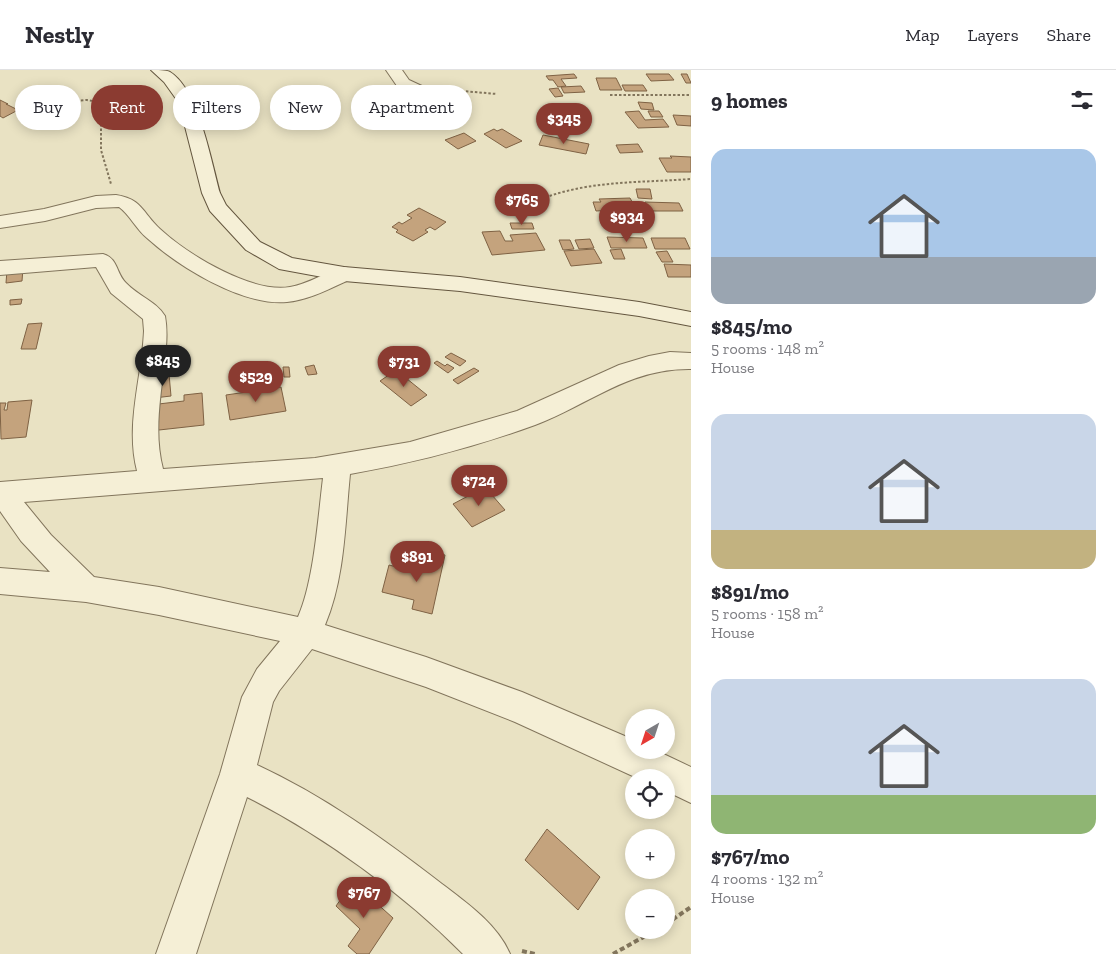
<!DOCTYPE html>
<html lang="en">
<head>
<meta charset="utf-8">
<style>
	:root { --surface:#fff; --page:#f2f2f3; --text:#2b2b33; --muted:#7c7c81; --line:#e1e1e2; --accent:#8b3b31 }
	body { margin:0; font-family:"Zilla Slab",serif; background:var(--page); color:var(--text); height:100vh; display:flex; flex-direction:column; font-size:19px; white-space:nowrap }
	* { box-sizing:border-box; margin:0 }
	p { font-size:16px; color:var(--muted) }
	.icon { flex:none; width:28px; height:28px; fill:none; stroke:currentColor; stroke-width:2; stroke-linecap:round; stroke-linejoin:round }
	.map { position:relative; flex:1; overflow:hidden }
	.details { display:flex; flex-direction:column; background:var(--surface); width:425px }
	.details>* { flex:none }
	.hud { position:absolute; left:15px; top:15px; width:475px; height:45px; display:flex; gap:10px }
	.needle { width:32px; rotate:219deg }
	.tools { position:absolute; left:625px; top:639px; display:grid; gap:10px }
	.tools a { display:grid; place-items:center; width:50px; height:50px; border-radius:50%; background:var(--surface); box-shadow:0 2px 12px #0003; font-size:25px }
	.price { position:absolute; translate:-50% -42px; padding:0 11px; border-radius:18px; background:var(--accent); color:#fff; font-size:16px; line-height:32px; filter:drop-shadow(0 1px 2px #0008) }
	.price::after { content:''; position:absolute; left:50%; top:30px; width:15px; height:11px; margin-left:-8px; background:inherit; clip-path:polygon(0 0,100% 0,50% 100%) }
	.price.current { background:#222; color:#fff }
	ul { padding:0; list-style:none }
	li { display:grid; align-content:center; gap:10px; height:265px; padding:0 20px }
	li span { display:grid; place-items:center; height:155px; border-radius:15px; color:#555 }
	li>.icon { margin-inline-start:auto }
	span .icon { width:90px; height:90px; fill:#fffc; stroke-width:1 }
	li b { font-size:21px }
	h2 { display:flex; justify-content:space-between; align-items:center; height:60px; padding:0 20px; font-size:21px }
	.pill { padding:0 18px; border-radius:22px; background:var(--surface); box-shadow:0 2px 12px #0003; font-size:18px; line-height:45px }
	.pill.current { background:var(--accent); color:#fff }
	header { display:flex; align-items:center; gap:30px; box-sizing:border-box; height:70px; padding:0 25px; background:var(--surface); border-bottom:1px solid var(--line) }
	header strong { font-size:24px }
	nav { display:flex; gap:28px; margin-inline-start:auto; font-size:18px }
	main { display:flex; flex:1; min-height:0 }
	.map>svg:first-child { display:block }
	.building { fill:#c4a37d; stroke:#7f6244 }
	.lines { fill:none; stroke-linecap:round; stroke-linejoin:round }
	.minor-casing { stroke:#82755c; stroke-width:2 }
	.secondary-casing { stroke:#64563f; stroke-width:2 }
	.path-far1 { stroke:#82755c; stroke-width:2; stroke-dasharray:2.5 2; stroke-linecap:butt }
	.path { stroke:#82755c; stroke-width:4; stroke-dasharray:5 3; stroke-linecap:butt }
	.minor { fill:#f5efd6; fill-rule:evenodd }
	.secondary { fill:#f5efd6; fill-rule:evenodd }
</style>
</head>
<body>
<header>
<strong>Nestly</strong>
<nav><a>Map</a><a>Layers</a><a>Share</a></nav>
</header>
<main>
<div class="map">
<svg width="691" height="884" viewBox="0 0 691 884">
	<rect width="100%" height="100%" fill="#e9e2c3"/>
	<!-- building -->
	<g class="building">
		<polygon points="574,4 577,8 561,9 566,16 558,17 553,10 549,10 546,6"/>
		<polygon points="646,4 669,4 674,10 651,11"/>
		<polygon points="681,4 687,4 691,13 686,13"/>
		<polygon points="596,8 616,8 622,20 600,20"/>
		<polygon points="622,15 643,15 647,21 625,21"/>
		<polygon points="581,16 585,22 564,23 561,17"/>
		<polygon points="558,18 563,26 555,27 549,19"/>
		<polygon points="0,30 8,34 6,34 18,40 3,48 0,46"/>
		<polygon points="638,32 652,33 654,40 641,39"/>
		<polygon points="414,36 421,39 418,42 423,40 429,43 416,52 401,46"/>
		<polygon points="639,41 645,50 663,49 669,57 638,58 625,42"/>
		<polygon points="648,41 659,41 663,47 651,47"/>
		<polygon points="673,45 691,46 691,56 677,55"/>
		<polygon points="494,59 497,61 502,59 522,71 506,78 484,64"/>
		<polygon points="464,63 476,71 458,79 445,70"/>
		<polygon points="543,65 589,74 586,84 539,75"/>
		<polygon points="638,74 643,82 620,83 616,75"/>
		<polygon points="670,86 691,87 691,102 667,102 659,88 672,88"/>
		<polygon points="636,119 650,119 652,129 638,128"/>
		<polygon points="630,128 636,139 596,141 593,132 601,132 599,129"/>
		<polygon points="645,132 679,133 683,141 648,141"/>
		<polygon points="419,138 446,152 435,160 430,157 425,160 428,162 413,171 396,162 398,160 392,157 399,152 402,154 412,148 407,145"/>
		<polygon points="510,153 532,153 534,159 512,159"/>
		<polygon points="500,161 505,171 513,171 510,165 536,163 545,180 492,185 482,162"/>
		<polygon points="607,167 643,168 647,178 611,178"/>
		<polygon points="651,168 685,168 690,179 655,179"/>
		<polygon points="590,169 594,178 579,179 575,170"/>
		<polygon points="559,170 570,170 574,179 563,180"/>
		<polygon points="594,179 602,193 571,196 564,181"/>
		<polygon points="621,179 625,189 614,189 610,180"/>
		<polygon points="667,181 673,192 662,192 656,182"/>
		<polygon points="664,194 691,195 691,207 668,207"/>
		<polygon points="23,198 22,211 6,213 7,200"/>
		<polygon points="22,229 21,234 10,235 10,230"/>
		<polygon points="42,253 36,279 21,279 28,254"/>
		<polygon points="451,283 466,291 460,296 445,287"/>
		<polygon points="437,291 445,296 447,294 454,298 448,303 434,293"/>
		<polygon points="314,295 317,304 308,305 305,297"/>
		<polygon points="283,297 289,297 290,307 284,307"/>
		<polygon points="474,298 479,301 458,314 453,310"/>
		<polygon points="396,300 427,325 411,336 380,311"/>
		<polygon points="169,304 171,326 154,328 159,305"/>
		<polygon points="281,304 281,311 263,312 263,306"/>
		<polygon points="281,317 286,341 230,350 226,325"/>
		<polygon points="202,323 204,355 150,361 150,335 184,331 184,325"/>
		<polygon points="32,330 26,367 1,369 0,333 6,333 4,340 7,340 8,332"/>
		<polygon points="485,417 505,440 472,457 453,434"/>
		<polygon points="427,481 445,485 432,544 412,539 414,530 382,522 389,495 421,503"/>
		<polygon points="547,759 600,807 578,840 525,790"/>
		<polygon points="353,812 393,848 369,884 357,884 348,876 360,859 336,836"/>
	</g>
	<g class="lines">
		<defs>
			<g id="minor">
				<polygon points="386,0 402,0 409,10 424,17 426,25 420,35 408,35 406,32 410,22 397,16"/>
				<path d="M 116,125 C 142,129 142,142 160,159 C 187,184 252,224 290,217 C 309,214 325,202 344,197 L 351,199 L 354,204 L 351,209 C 331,218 309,230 287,232 C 242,236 179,197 147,168 C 136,159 130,145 119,137 L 96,138 L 45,151 L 0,158 L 0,146 L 44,139 L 96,126 Z"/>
				<path d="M 103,184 C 118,188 116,203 126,213 C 138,226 156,231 165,246 C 168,263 166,279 164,296 C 160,330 154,365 163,399 L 315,388 L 410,372 L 517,341 L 619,295 L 649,286 L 670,282 L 691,283 L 691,299 C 629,298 590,334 535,355 C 475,377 413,393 350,404 C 345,453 345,508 325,555 L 426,587 L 522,622 L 634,670 L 634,680 L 655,680 L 691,697 L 691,733 L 666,721 L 666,708 L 637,708 L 515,652 L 426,617 L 312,579 L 279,621 L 273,632 L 257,695 C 324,726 384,769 442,814 C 467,833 498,855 510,884 L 463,884 C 405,825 321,764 247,727 L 196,884 L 156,884 L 220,704 L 242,627 L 257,599 L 280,571 L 159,545 L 86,532 L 0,524 L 0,498 L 50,502 L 21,471 L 0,441 L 0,412 L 137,401 C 125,354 142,308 144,261 L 143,249 L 111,223 L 96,197 L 0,205 L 0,191 ZM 323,408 C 318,448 314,511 298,547 L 159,517 L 94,507 L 51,465 L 24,432 Z"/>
			</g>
			<path id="secondary" d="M 151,0 C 157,0 166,0 170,2 C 199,20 211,91 220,123 L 226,135 L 260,172 L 292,188 L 344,197 L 460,207 L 639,232 L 691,242 L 691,256 L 639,246 L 460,221 L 344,211 L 279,199 L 246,180 L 210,141 L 202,123 L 179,33 L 164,12 Z"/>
		</defs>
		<!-- minor casing -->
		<use href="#minor" class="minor-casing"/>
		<!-- secondary casing -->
		<use href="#secondary" class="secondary-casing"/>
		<!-- path-far1 -->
		<g class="path-far1">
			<polyline points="439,19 497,24"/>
			<polyline points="610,25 691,25"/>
			<polyline points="45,33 87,30 99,32 101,42 101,80 111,114"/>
			<path d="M 541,129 C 591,110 639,113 691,109"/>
		</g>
		<!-- path -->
		<g class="path">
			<polyline points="666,854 691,837"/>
			<polyline points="522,881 535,884"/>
			<polyline points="613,884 656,860"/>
		</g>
		<!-- minor -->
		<use href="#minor" class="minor"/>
		<!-- secondary -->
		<use href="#secondary" class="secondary"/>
	</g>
</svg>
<div class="tools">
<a><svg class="needle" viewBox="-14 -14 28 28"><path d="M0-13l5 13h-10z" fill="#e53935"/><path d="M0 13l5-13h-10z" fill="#7c7c81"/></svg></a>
<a><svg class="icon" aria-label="locate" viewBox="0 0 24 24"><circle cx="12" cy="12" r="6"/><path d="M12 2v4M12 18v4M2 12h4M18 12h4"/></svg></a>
<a>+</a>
<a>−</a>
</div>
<b class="price" style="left:564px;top:75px">$345</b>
<b class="price" style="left:522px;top:156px">$765</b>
<b class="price" style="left:627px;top:173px">$934</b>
<b class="price current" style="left:163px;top:317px">$845</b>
<b class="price" style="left:404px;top:318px">$731</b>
<b class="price" style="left:256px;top:333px">$529</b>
<b class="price" style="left:479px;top:437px">$724</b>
<b class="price" style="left:417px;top:513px">$891</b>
<b class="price" style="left:364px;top:849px">$767</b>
<div class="hud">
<a class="pill">Buy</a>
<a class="pill current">Rent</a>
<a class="pill">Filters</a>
<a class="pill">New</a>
<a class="pill">Apartment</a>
</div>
</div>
<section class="details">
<h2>9 homes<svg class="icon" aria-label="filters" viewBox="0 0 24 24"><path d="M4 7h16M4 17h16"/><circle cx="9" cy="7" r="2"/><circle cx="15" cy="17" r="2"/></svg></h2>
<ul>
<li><span style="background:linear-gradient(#a9c7e8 70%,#9aa5b1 0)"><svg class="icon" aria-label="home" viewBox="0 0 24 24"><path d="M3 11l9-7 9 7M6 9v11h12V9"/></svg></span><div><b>$845/mo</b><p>5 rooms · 148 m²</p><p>House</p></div></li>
<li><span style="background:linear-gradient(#c9d6e8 75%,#c2b280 0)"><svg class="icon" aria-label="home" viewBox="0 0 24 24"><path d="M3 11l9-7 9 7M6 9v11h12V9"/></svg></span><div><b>$891/mo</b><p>5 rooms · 158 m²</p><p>House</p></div></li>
<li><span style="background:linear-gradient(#c9d6e8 75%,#8fb573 0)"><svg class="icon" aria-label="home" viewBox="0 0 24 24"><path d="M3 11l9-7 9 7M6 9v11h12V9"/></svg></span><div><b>$767/mo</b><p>4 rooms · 132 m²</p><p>House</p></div></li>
</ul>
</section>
</main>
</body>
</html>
